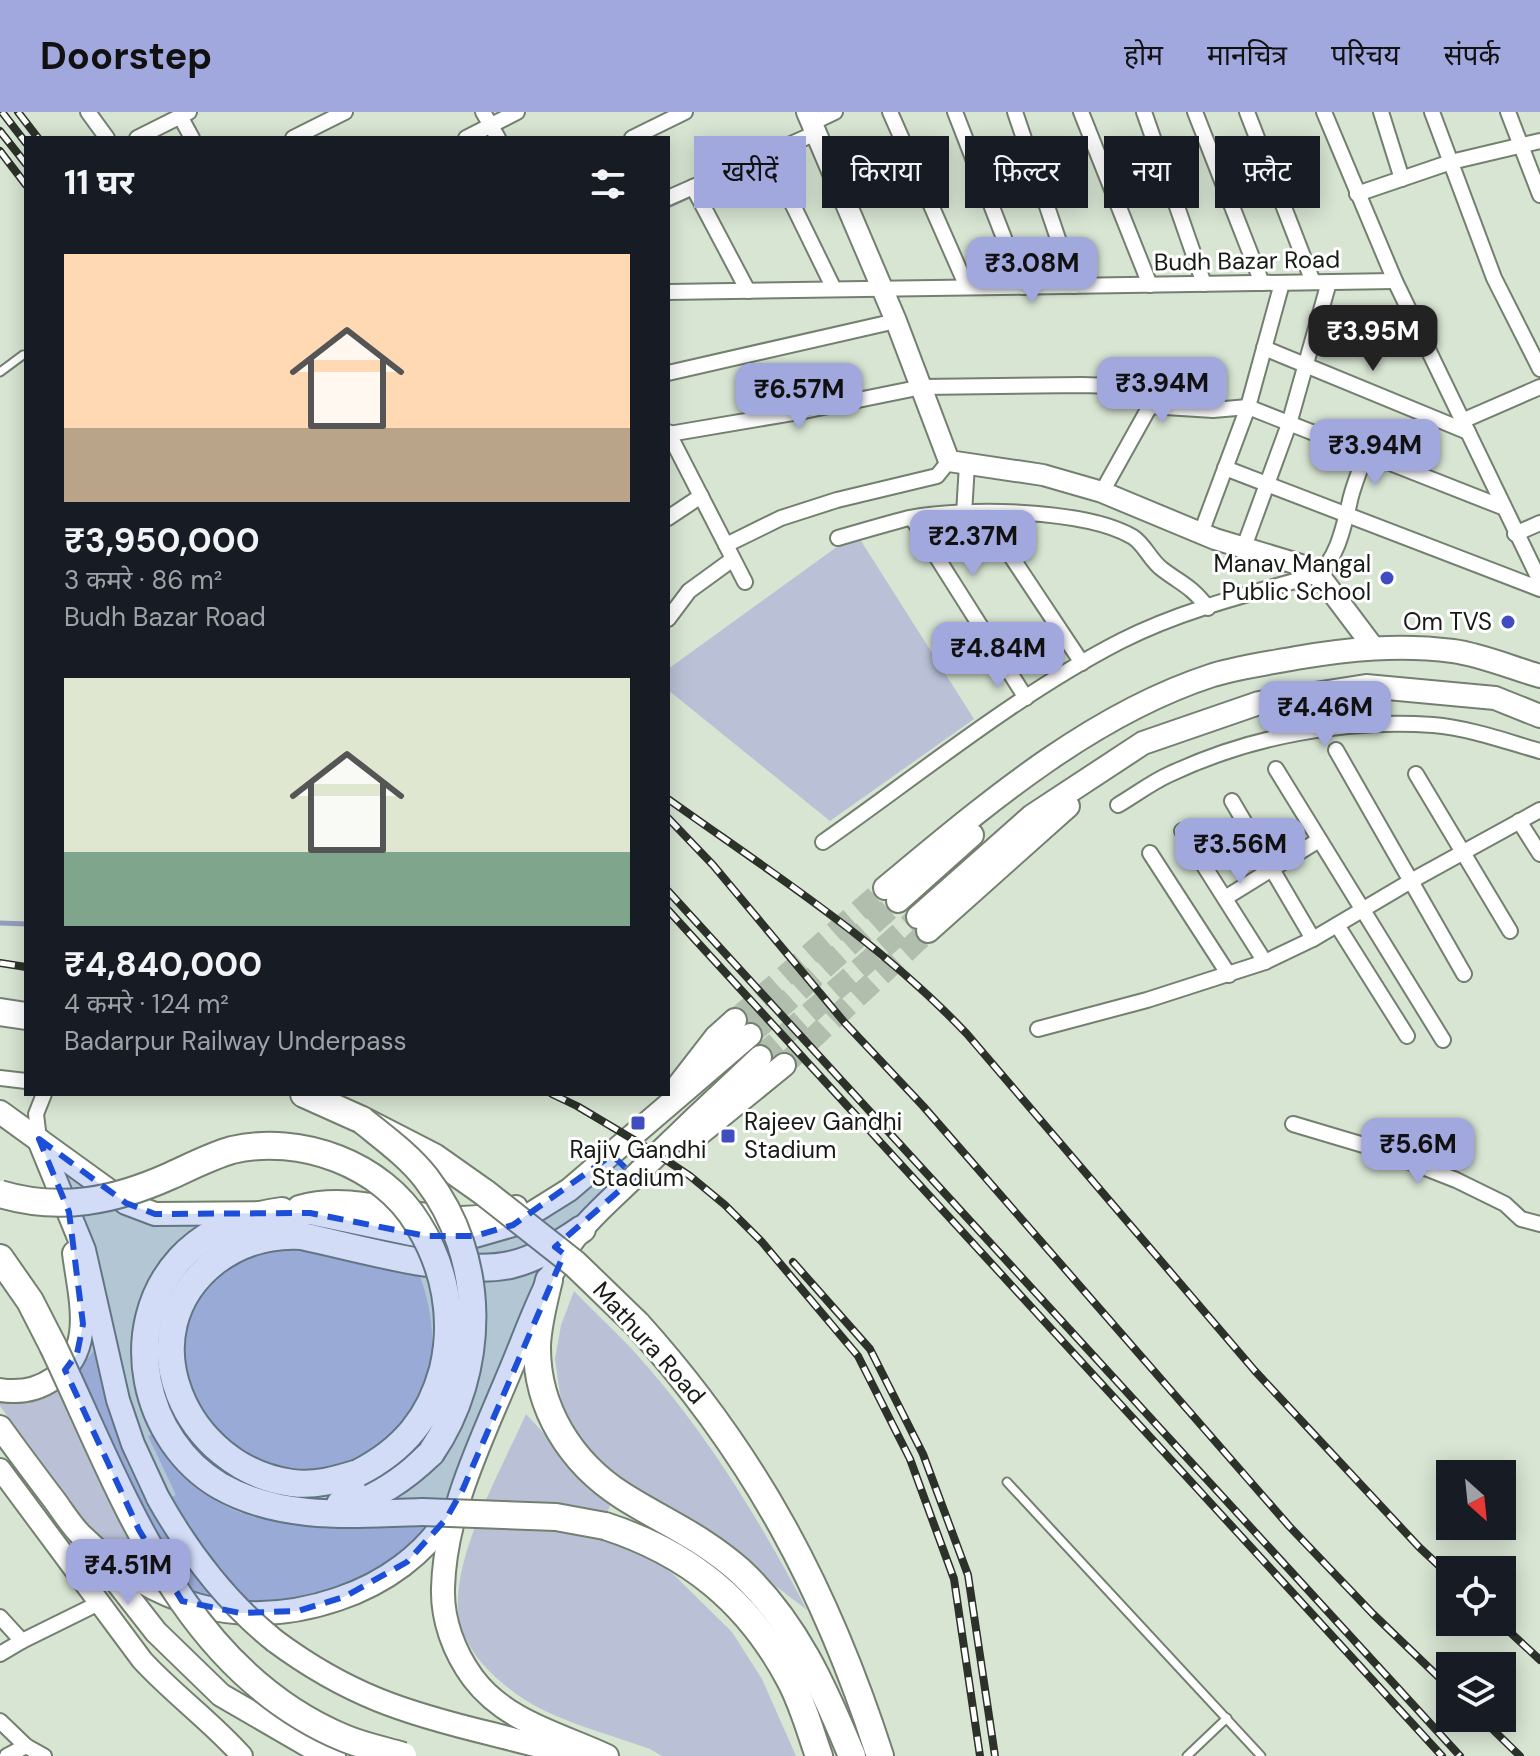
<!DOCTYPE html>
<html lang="hi">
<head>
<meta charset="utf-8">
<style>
	:root { --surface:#171b24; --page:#20242c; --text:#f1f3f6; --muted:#9ea1a6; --accent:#a1a8de }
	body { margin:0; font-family:"DM Sans","Noto Sans Devanagari",sans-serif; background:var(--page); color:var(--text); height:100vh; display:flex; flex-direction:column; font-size:30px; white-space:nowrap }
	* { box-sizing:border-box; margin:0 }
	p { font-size:26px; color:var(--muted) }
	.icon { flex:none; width:44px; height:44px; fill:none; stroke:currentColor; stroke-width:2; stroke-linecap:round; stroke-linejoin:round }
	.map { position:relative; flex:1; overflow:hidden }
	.sheet { position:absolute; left:24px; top:24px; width:646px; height:960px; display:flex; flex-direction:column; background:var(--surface); border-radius:0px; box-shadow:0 4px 20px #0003 }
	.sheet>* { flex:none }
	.hud { position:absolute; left:694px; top:24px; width:726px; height:72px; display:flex; gap:16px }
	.needle { width:52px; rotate:153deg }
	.tools { position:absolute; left:1436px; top:1348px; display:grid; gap:16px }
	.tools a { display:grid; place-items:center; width:80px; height:80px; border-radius:0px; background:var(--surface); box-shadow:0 4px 20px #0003; font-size:40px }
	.price { position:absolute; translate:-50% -68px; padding:0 18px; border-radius:16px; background:var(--accent); color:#111; font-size:26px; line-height:52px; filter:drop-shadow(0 2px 4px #0008) }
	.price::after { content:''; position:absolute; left:50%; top:48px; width:24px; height:18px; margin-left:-12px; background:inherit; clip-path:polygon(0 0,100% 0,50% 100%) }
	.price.on { background:#222; color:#fff }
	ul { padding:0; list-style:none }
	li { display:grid; align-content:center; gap:16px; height:424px; padding:0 40px }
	li span { display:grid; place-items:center; height:248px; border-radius:0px; color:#555 }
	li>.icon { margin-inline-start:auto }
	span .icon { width:144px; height:144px; fill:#fffc; stroke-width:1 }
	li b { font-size:34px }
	h2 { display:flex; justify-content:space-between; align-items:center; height:96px; padding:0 40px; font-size:34px }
	.tag { padding:0 28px; border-radius:0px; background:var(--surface); box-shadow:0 4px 20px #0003; font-size:28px; line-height:72px }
	.tag.on { background:var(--accent); color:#111 }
	header { display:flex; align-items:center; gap:48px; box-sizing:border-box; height:112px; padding:0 40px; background:var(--accent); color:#111 }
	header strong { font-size:38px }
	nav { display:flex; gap:44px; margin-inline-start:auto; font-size:28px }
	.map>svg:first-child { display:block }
	.green { fill:#bac1d6 }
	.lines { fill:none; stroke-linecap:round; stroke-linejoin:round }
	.stream { stroke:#949dbe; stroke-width:5 }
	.primary-tunnel { stroke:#b1bdad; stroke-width:22; stroke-dasharray:22 11; stroke-linecap:butt }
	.lane-casing { stroke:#737f6f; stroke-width:11 }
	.street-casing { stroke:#737f6f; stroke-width:18 }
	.secondary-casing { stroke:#737f6f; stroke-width:24 }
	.primary-casing { stroke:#737f6f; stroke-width:26 }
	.highway-casing { stroke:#737f6f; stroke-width:30 }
	.lane { stroke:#fff; stroke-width:7 }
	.street { stroke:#fff; stroke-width:14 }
	.secondary { stroke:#fff; stroke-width:20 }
	.primary { stroke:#fff; stroke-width:22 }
	.highway { stroke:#fff; stroke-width:26 }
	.rail-casing { stroke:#2c312a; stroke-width:8 }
	.rail { stroke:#fff; stroke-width:5; stroke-dasharray:15; stroke-linecap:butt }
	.primary-bridge-casing { stroke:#737f6f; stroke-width:26; stroke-linecap:butt }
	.highway-bridge-casing { stroke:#737f6f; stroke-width:30; stroke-linecap:butt }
	.primary-bridge { stroke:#fff; stroke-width:22 }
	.highway-bridge { stroke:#fff; stroke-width:26 }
	.marked { fill:#1d4ed8; fill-opacity:0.2; stroke:#1d4ed8; stroke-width:6; stroke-dasharray:16 10; stroke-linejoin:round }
	.poi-dot { fill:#404dc1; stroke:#fff; stroke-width:3 }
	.labels { text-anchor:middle; stroke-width:6; stroke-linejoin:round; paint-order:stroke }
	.street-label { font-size:24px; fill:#171b15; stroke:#fff }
	.poi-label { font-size:24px; fill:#171b15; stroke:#fff; text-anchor:end }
</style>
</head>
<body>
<header>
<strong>Doorstep</strong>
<nav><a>होम</a><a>मानचित्र</a><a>परिचय</a><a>संपर्क</a></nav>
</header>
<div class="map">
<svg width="1540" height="1644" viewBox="0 0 1540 1644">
	<rect width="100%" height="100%" fill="#d8e5d3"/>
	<!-- green -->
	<g class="green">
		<polygon points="856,421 974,607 830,709 668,578 668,557"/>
		<path d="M 272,1135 L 298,1135 L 418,1159 C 437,1207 440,1262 408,1305 C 399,1318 374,1342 359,1350 C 348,1355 330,1357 317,1358 C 299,1359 281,1359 263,1352 C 194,1325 157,1231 209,1171 C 225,1153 249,1143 272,1135 Z"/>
		<path d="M 574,1179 C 592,1198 612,1216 630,1235 C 702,1313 758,1405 807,1498 L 724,1435 L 605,1357 L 579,1325 L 561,1289 L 555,1247 L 561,1213 Z"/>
		<path d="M 94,1238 L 126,1349 L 148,1396 L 176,1383 L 148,1324 L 153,1322 C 161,1334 168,1347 177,1358 C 244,1430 338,1414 427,1412 C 413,1428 400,1442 383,1454 C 305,1509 185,1499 114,1438 C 71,1401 34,1340 0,1294 L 0,1288 L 74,1265 Z"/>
		<path d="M 526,1302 L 610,1393 L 599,1425 L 648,1442 L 673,1462 L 732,1520 L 762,1567 L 796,1644 L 662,1644 L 650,1637 C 614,1624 575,1614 541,1597 C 505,1578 460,1541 458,1497 C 455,1438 502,1356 526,1302 Z"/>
	</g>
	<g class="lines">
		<!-- stream -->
		<g class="stream">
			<polyline points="668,94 694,82"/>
			<polyline points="0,811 26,812"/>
		</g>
		<!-- primary-tunnel -->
		<g class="primary-tunnel">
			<polyline points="735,908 885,776"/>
			<polyline points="750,923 898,789"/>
			<polyline points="760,945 918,805"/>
			<polyline points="784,953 928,819"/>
		</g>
		<defs>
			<g id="lane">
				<polyline points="0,260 23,243"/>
				<polyline points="1007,1370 1261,1644"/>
				<polyline points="1187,1644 1227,1606"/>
			</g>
			<g id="street">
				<polyline points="88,0 107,26"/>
				<polyline points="483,0 498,26"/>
				<polyline points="890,0 967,175"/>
				<polyline points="955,0 1023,175"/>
				<polyline points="1015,0 1074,174"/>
				<polyline points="1081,0 1150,173"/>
				<polyline points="1144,0 1204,172"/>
				<polyline points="1195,0 1262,171"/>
				<polyline points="1247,0 1313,170"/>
				<polyline points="1324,0 1395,169 1540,469"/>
				<polyline points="1381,0 1402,67"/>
				<polyline points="1432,0 1494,166 1540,257"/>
				<polyline points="1508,0 1540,83"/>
				<polyline points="180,4 192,26"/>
				<polyline points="812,11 835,0"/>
				<polyline points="137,26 189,0"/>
				<polyline points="293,26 345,0"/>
				<polyline points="466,26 517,0"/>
				<polyline points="632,26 685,0"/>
				<polyline points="768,42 834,177"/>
				<polyline points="693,75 748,179"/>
				<polyline points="1357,82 1451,50 1540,29"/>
				<polyline points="668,86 816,21"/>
				<polyline points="668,180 1395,169"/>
				<polyline points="1264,236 1468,320"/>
				<polyline points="668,261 896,209"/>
				<polyline points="1462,309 1540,275"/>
				<polyline points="668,320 745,470"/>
				<polyline points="669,322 799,300 922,275 1082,273 1144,275 1148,278 1150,294"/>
				<polyline points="1225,356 1540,477"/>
				<polyline points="1102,380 1150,294 1213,298 1248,295 1502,395"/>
				<polyline points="964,402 967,352"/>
				<polyline points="983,402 1082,551"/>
				<polyline points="668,406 701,384"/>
				<polyline points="912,406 1026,586"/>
				<polyline points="1201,421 1248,295 1282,171"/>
				<polyline points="1515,422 1540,411"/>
				<path d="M 838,426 C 862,419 886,412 909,406 C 964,395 1085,397 1133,425 C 1145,433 1150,448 1162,457 C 1183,473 1190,473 1208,496"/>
				<polyline points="726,433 781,406 837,388 937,364 949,349"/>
				<polyline points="1244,435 1289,312 1329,170"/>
				<polyline points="668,507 689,479 733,447"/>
				<polyline points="1336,638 1464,862"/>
				<polyline points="1276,657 1443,928"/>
				<polyline points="1416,662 1510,819"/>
				<polyline points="1232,689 1313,827"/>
				<path d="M 1118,693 C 1135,683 1152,670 1170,662 C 1251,624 1344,607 1433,613 C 1469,616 1505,629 1540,639"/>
				<polyline points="1519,709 1540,742"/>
				<polyline points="1182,719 1265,850"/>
				<path d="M 823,730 C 920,662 1016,583 1121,529 C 1182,498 1252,481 1317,463 C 1337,447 1343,417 1349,393 C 1352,376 1360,359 1365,343"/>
				<polyline points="1150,741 1229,863"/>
				<polyline points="1225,786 1319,728"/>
				<polyline points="1337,813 1407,924"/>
				<polyline points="1038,917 1147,888 1265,850 1313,827 1411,769 1540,698"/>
				<polyline points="0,966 26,969"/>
				<polyline points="1293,1012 1377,1037 1456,1068 1505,1092 1521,1107 1540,1112"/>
				<polyline points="39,1027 36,1002 44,982"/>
				<polyline points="0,1505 22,1529 97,1492"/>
				<polyline points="0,1542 22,1529"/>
				<polyline points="0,1609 26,1634 44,1644"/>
				<polyline points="7,1644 26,1634"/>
			</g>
			<g id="secondary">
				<polyline points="807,0 896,209 949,349 1043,363 1102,380 1215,427 1301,453 1322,467 1374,536"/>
				<path d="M 0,1357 L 142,1548 C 173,1582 211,1609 242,1644"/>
			</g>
			<g id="primary">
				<path d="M 885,776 C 984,694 1089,603 1213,563 C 1240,555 1269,551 1296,546 C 1349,537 1399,532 1453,539 C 1482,543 1512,556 1540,564"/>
				<polyline points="898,789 972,723"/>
				<polyline points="918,805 1032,704 1143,631 1259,591 1366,574 1495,586 1540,604"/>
				<polyline points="928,819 1068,694"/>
				<polyline points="678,974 716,925 735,908"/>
				<polyline points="0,1000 126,1091 155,1102 310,1101 420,1124 449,1126 475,1124 513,1113 569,1078 750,923"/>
				<polyline points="39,1028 84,1138 118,1288 133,1332 158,1386"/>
				<polyline points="683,1028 693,1027 784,953"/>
				<path d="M 299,1095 C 374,1074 438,1128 516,1095"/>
				<path d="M 0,1278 C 19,1281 37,1278 53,1267 C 97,1239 79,1183 74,1141"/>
				<path d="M 0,1315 C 18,1340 36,1364 55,1389 C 63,1400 71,1413 81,1423 C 153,1494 241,1520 338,1487 C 383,1472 427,1442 451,1399"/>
				<polyline points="102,1451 156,1520 221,1583 309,1634 334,1644"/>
				<path d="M 275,1529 C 348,1583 405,1601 492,1622 C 524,1630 555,1639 587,1644"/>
				<path d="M 607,1644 C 560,1622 506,1610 473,1566 C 454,1540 442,1508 443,1476 C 445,1398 484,1323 513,1252 C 532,1206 549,1155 582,1117 C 597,1099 616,1083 633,1066 C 675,1025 717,985 760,945"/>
			</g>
			<g id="highway">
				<polyline points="0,900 26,904"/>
				<polyline points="304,982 362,1008 434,1045 485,1081"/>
				<path d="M 282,1099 C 244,1104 207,1118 180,1147 C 118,1215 143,1329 220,1374 C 282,1409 353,1402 422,1400"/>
				<polyline points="0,1146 30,1189 53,1234"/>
				<path d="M 549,1168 C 544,1189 538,1211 537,1233 C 536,1296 571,1351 623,1384 C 664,1410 702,1425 740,1459 C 795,1510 824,1576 852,1644"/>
				<path d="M 637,1212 C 755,1343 826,1477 880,1644"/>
				<path d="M 358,1361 C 336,1368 315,1374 292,1371 C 186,1357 123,1221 216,1149 C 242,1130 270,1122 302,1124 C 356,1136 457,1165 510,1153 C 536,1147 560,1132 582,1117"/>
				<path d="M 340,1392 C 376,1387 405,1366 431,1341"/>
				<path d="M 605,1414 C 689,1441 749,1490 790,1568 C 803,1592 810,1619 819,1644"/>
			</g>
		</defs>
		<!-- lane casing -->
		<use href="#lane" class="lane-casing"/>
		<!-- street casing -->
		<use href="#street" class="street-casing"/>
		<!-- secondary casing -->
		<use href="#secondary" class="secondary-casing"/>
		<!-- primary casing -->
		<use href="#primary" class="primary-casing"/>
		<!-- highway casing -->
		<use href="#highway" class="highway-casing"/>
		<!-- lane -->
		<use href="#lane" class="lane"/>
		<!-- street -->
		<use href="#street" class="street"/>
		<!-- secondary -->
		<use href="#secondary" class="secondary"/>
		<!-- primary -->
		<use href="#primary" class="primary"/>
		<!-- highway -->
		<use href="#highway" class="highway"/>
		<defs>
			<g id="rail">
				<polyline points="2,0 26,31"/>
				<polyline points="18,0 38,26"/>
				<polyline points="0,19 26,52"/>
				<polyline points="0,39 26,73"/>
				<path d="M 668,687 C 772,761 879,829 967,922 L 1255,1259 L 1419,1435 L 1450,1464"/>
				<polyline points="668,706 713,753 845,911 923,994 1289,1414 1373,1502 1450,1576"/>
				<polyline points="668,779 1460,1644"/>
				<polyline points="668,798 1442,1644"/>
				<polyline points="0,851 26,855"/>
				<polyline points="552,982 577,994 651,1038 690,1064 725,1093 762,1130 858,1244 910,1347 954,1467 980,1644"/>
				<polyline points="793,1150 870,1237 923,1342 968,1463 995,1644"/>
				<polyline points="1499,1510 1540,1548"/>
				<polyline points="1481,1606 1520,1644"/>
			</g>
		</defs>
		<!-- rail casing -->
		<use href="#rail" class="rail-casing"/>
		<!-- rail -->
		<use href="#rail" class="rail"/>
		<defs>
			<path id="primary-bridge" d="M 158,1386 C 189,1441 226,1490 275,1529"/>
			<g id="highway-bridge">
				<path d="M 362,1008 C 384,1026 408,1043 426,1066 C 487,1145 487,1259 431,1341"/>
				<polyline points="485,1081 575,1152 637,1212"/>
				<path d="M 0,1082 C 60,1100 114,1089 170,1064 C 190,1055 211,1044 232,1038 C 300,1022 382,1052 418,1112 C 445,1155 455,1207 443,1257 C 430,1306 403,1338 358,1361"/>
				<path d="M 53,1234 C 123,1381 181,1558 344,1626 C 363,1634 383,1638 403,1644"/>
				<polyline points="422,1400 556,1405 605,1414"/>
			</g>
		</defs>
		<!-- primary-bridge casing -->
		<use href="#primary-bridge" class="primary-bridge-casing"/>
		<!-- highway-bridge casing -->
		<use href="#highway-bridge" class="highway-bridge-casing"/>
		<!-- primary-bridge -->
		<use href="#primary-bridge" class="primary-bridge"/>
		<!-- highway-bridge -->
		<use href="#highway-bridge" class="highway-bridge"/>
	</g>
	<!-- marked area -->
	<path class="marked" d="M 39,1027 L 126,1091 L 155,1102 L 310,1101 L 426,1124 L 475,1124 L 513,1113 L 612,1043 L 635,1065 L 555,1135 L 564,1142 L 463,1377 L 446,1407 L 407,1450 L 344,1485 L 298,1499 L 240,1501 L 182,1489 L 139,1418 L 65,1258 L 77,1242 L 83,1212 L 69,1100 Z"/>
	<!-- markers -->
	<g class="poi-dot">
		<circle cx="1387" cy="466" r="8"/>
		<circle cx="1508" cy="510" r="8"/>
		<rect x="630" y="1003" width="16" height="16" rx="4"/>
		<rect x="720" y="1016" width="16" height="16" rx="4"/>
	</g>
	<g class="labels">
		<!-- street labels -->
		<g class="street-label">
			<text transform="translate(1247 149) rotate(-1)" y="8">Budh Bazar Road</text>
			<text transform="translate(649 1231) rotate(48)" y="8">Mathura Road</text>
		</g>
		<!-- poi labels -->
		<g class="poi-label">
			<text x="1371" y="460">Manav Mangal<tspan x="1371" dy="28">Public School</tspan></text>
			<text x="1492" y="518">Om TVS</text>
			<text x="744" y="1018" text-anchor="start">Rajeev Gandhi<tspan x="744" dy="28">Stadium</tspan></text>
			<text x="638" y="1046" text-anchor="middle">Rajiv Gandhi<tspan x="638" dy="28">Stadium</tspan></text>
		</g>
	</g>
</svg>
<div class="tools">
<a><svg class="needle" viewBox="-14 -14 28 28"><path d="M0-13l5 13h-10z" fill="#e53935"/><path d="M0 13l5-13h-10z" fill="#9ea1a6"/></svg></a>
<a><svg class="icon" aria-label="locate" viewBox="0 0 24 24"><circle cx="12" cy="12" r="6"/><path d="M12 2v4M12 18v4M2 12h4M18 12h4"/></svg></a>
<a><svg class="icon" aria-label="layers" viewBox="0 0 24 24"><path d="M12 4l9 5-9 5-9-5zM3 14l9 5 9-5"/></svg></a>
</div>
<b class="price" style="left:1032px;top:193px">₹3.08M</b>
<b class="price on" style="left:1373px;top:261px">₹3.95M</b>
<b class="price" style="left:1162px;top:313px">₹3.94M</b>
<b class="price" style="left:799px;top:319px">₹6.57M</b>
<b class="price" style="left:1375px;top:375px">₹3.94M</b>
<b class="price" style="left:973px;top:466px">₹2.37M</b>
<b class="price" style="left:998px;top:578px">₹4.84M</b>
<b class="price" style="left:1325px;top:637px">₹4.46M</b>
<b class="price" style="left:1240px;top:774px">₹3.56M</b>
<b class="price" style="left:1418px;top:1074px">₹5.6M</b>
<b class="price" style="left:128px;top:1495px">₹4.51M</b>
<div class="hud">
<a class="tag on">खरीदें</a>
<a class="tag">किराया</a>
<a class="tag">फ़िल्टर</a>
<a class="tag">नया</a>
<a class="tag">फ़्लैट</a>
</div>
<section class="sheet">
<h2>11 घर<svg class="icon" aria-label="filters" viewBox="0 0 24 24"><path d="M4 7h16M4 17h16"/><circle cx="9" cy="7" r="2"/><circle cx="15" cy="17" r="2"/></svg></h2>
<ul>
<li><span style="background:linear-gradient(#ffd9b3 70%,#b9a48a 0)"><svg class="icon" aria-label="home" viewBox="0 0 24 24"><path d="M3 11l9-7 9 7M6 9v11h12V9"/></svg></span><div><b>₹3,950,000</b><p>3 कमरे · 86 m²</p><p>Budh Bazar Road</p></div></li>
<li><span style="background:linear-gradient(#dfe7d0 70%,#7fa58c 0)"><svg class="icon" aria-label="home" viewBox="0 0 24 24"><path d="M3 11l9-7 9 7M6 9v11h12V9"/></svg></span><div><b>₹4,840,000</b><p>4 कमरे · 124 m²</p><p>Badarpur Railway Underpass</p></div></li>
</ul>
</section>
</div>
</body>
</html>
